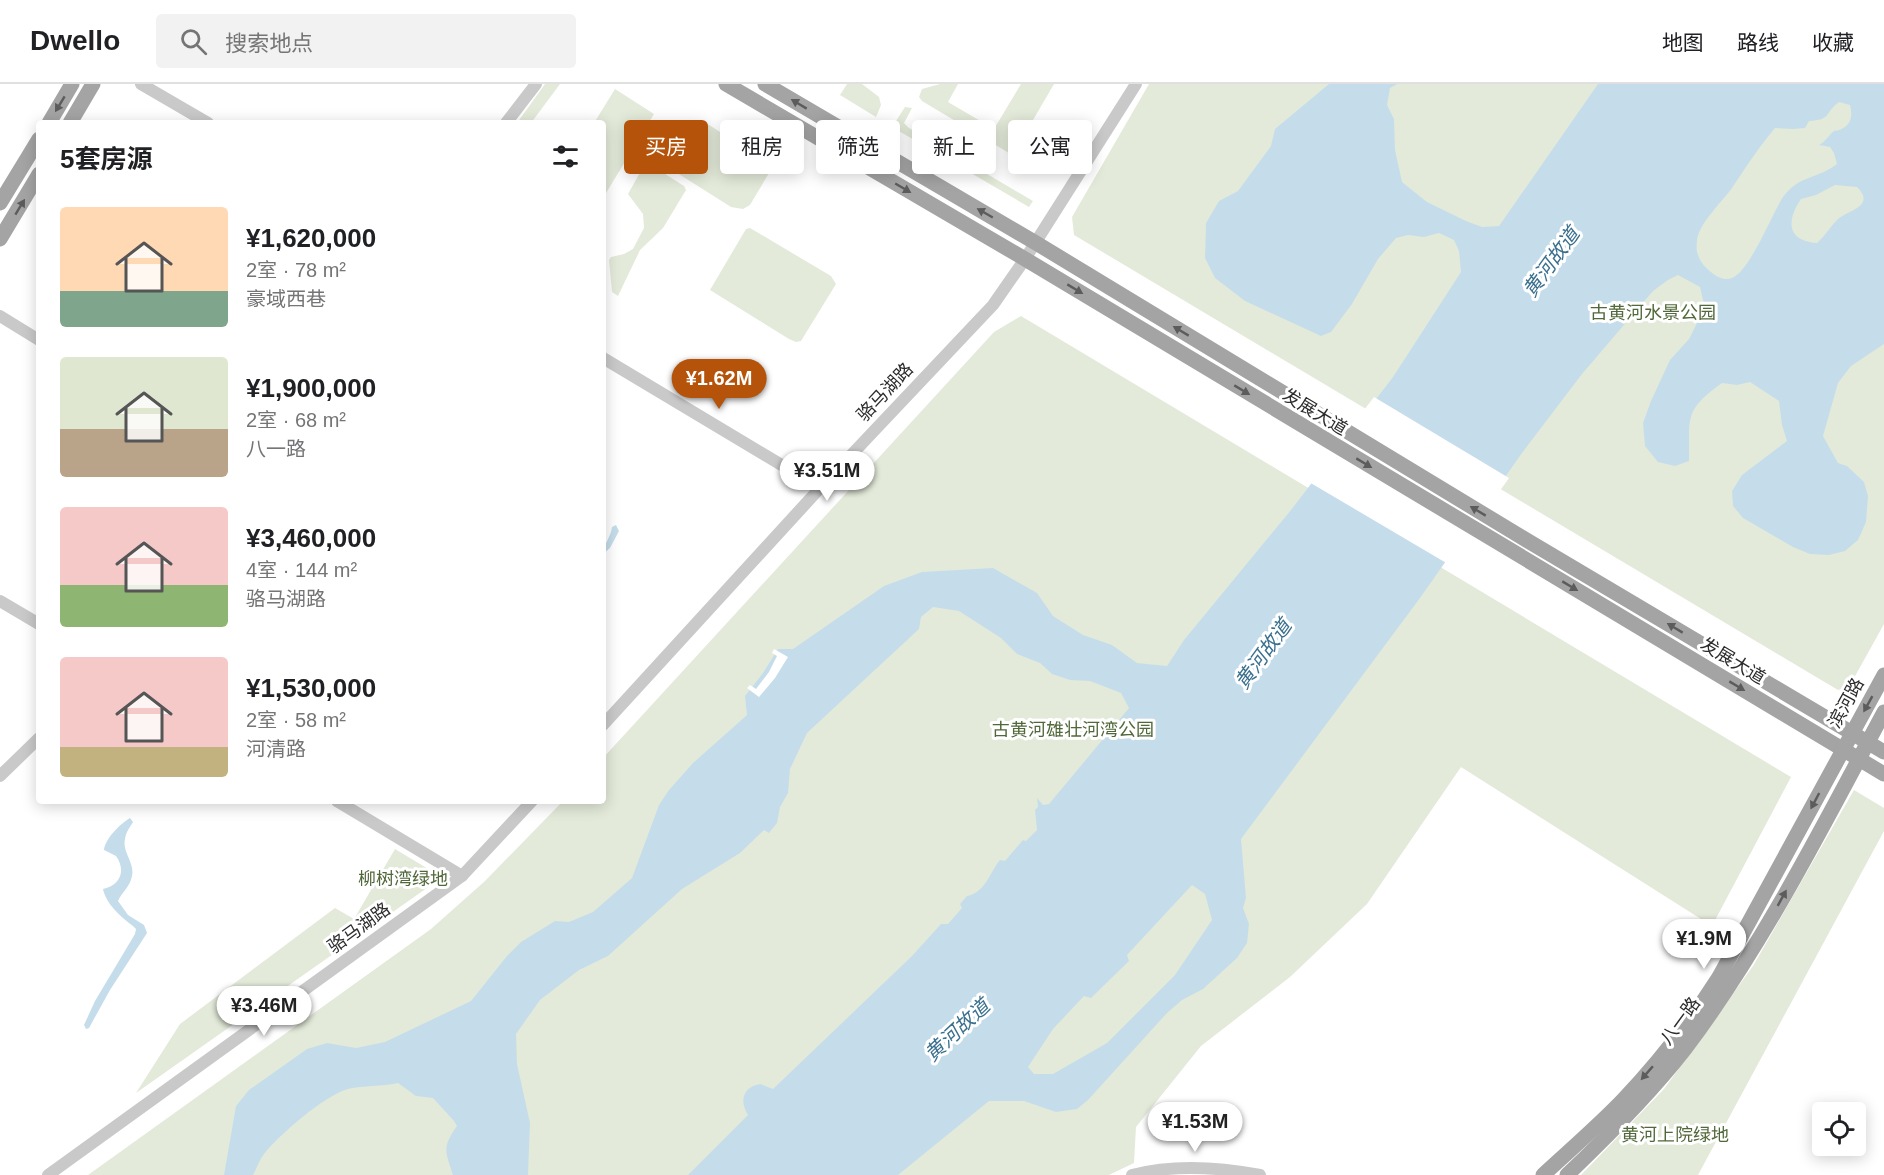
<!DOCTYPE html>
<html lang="zh">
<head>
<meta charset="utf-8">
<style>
	:root { --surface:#fff; --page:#f2f2f2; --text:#202124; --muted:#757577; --line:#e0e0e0; --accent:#b45309 }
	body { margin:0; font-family:Helvetica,"Noto Sans SC",sans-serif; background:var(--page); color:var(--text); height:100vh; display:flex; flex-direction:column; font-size:22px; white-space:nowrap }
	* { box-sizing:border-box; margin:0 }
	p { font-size:20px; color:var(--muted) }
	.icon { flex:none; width:33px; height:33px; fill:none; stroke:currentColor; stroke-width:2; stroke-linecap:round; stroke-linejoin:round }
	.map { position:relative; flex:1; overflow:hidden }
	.panel { position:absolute; left:36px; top:36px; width:570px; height:684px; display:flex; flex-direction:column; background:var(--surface); border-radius:6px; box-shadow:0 3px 15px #0003 }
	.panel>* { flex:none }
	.banner { position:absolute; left:624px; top:36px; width:570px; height:54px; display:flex; gap:12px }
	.tools { position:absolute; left:1812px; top:1018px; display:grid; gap:12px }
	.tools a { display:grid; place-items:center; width:54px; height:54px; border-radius:6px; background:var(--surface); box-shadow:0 3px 15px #0003; font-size:30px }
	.price { position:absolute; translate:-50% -51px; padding:0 14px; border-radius:21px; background:#fff; color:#222; font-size:20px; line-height:39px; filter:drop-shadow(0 2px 3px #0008) }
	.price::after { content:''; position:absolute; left:50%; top:36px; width:18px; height:14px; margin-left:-9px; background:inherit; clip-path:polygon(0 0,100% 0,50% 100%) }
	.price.active { background:var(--accent); color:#fff }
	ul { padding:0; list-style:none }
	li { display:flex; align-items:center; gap:18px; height:150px; padding:0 24px }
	li span { display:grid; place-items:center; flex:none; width:168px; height:120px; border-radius:6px; color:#555 }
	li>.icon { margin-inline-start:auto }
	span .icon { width:72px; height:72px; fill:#fffc; stroke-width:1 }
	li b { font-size:26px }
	h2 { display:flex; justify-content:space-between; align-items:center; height:72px; padding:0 24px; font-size:26px }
	.pill { padding:0 21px; border-radius:6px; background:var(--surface); box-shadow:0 3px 15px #0003; font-size:21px; line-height:54px }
	.pill.active { background:var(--accent); color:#fff }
	header { display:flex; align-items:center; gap:36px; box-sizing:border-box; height:84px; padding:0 30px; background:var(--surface); border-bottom:2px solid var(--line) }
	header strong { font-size:28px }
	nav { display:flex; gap:33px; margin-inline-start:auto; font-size:21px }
	.search { width:420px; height:54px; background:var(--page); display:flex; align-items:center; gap:15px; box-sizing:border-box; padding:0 21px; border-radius:6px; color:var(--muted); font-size:22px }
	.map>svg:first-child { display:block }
	.green { fill:#e3ead9 }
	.water { fill:#c5ddeb; fill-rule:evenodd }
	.pier { fill:#fff }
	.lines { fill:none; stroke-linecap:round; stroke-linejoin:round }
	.minor { stroke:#c9c9c9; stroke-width:12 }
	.major { stroke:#a4a4a4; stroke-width:15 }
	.oneway { fill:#5c5c5c }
	.labels { text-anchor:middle; stroke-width:6; stroke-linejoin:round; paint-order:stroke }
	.park-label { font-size:18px; fill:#51683a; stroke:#fff }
	.street-label { font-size:18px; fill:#2c2c2c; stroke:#fff }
	.water-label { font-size:20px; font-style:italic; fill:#3a708e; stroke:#fff }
</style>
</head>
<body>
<header>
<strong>Dwello</strong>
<div class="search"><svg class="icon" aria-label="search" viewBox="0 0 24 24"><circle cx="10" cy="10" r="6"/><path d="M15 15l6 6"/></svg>搜索地点</div>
<nav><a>地图</a><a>路线</a><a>收藏</a></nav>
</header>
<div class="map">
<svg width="1884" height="1091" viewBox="0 0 1884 1091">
	<rect width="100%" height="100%" fill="#fff"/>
	<!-- green -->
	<g class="green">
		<polygon points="545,0 560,0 531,39 517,39"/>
		<polygon points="847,0 862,0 879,13 881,21 876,33 840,11"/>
		<polygon points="940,0 958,0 948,18 994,45 1021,0 1054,0 1015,67 1027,75 1022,77 922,17 919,13 922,5"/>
		<polygon points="1149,0 1884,0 1884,540 1849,603 1838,606 1074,151 1072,133"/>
		<polygon points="615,5 654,30 603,114 603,39 594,39"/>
		<polygon points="905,23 912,24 904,39 909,44 1033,117 1029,123 892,43"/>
		<path d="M 706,39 L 770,80 L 772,84 L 750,121 L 743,125 L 731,123 L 655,75 L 672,48 C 682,53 688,55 698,51 Z"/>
		<polygon points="651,81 684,102 686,106 663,144 640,166 618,212 612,208 609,176 611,173 624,170 633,165 644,144 643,130 628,110 642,85"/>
		<polygon points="750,144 831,192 836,200 801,257 796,258 789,255 710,206 746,145"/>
		<polygon points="1021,232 1791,693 1712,842 1461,683 1367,820 1290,893 1201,962 1136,1043 1134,1079 1109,1091 88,1091 431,845 485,797 563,717 603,717 603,674 994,248"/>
		<polygon points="1854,706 1884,724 1884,747 1698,1091 1581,1091 1664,1005 1753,882"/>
		<polygon points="395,765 430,786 434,799 136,1009 180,940 335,824 354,835"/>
	</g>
	<!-- water -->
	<g class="water">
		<path d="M 1329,0 L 1397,0 L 1390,4 L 1387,21 L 1394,35 L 1395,66 L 1402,98 L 1427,118 L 1466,137 L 1482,143 L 1499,142 L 1598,0 L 1884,0 L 1884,260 L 1851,282 L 1838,299 L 1823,352 L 1838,379 L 1847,382 L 1864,398 L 1868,412 L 1866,438 L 1858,456 L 1845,467 L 1829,471 L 1810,470 L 1793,463 L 1743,434 L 1733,422 L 1732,407 L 1742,391 L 1787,357 L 1782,341 L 1779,317 L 1750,298 L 1737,301 L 1722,299 C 1683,327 1690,333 1689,377 L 1675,382 L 1658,378 L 1645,362 L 1643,339 L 1651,317 L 1670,276 L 1689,255 L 1698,237 L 1704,220 L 1700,203 L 1678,191 L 1668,196 L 1653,207 L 1582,290 L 1522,369 L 1420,514 L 1241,755 L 1246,814 L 1243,824 L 1249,840 L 1247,859 L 1237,874 L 1203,905 L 1182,916 L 1167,929 L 1088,1016 L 1077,1025 L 1056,1028 L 1024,1017 L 989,1017 L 898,1091 L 688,1091 L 748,1031 C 739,1017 743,1003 760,1000 L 773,1005 L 912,872 L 941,840 L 948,840 L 962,824 L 960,820 L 967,812 C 985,809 990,788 1000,776 L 1005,777 L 1023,756 L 1026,757 L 1037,746 L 1035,726 L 1038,723 L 1037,714 L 1043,721 L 1049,720 L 1129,624 L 1121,609 L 1090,597 L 1070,596 L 1052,590 L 1040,579 L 1017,570 L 1001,554 L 959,527 L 933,523 L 921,533 L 919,545 L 807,649 L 790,685 L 788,709 L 780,723 L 777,739 L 769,749 L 764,746 L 740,769 L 682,805 L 608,872 L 579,886 L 540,916 L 516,950 L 517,980 L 530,1039 L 528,1091 L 453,1091 C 445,1067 442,1063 457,1042 L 454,1037 L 433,1014 L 416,1012 L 398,999 C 382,1003 364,1001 348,1005 C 325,1011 278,1052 264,1070 C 259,1076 257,1084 253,1091 L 224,1091 L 236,1022 L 249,1006 L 307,965 L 327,959 L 356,964 L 385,958 L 471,917 L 507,872 L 521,858 L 555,837 L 569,838 L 593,828 L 632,794 L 659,721 L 669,706 L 693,679 L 747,631 L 745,612 L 763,589 L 778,565 L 793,565 L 884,502 L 922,488 L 993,484 L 1037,509 L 1053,532 L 1083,551 L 1112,561 L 1137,579 L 1167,582 L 1184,556 L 1291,426 L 1393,293 L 1461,188 L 1459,167 L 1454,156 L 1439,149 L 1424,153 L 1408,151 L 1396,154 L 1378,175 L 1352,220 L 1331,248 L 1321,252 L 1245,217 L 1215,194 L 1205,174 L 1206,139 L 1219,117 L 1238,107 L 1271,62 L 1275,45 ZM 1839,18 L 1850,21 C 1853,32 1851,42 1839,46 C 1837,47 1835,46 1834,47 C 1829,51 1826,57 1819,61 L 1830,63 L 1834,69 L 1837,80 C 1818,95 1799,91 1783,113 C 1772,130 1750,187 1732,194 C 1725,197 1717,193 1711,188 C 1701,180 1695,171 1697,157 C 1698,140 1722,118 1732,104 C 1746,83 1759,63 1775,44 L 1793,45 L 1805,44 L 1809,37 C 1832,36 1824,29 1839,18 ZM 1835,101 L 1857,103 C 1877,123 1846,126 1837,136 C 1830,143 1825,152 1817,159 C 1787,157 1786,137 1801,115 L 1816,111 ZM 1192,801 L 1205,810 L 1212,836 L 1175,891 L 1107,959 L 1053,990 L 1034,990 L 1028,983 L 1053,945 L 1084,912 L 1091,914 L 1129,877 L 1127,871 Z"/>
		<path d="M 616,441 L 619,447 L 610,464 L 603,470 C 603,461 611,453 612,443 Z"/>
		<path d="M 130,734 L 133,738 C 130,743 126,748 125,755 C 122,769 135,778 132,792 C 130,803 122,808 118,817 L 128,831 L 144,841 L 147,849 L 110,906 L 89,944 L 86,945 L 84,941 L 95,917 L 135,850 L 136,845 L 133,842 C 121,833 106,820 103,805 C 121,801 126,786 116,772 L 104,766 C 105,755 120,740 130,734 Z"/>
	</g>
	<!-- pier -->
	<g class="pier">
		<polygon points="1374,313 1509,394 1448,480 1309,398"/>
		<polygon points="774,565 788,573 775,594 759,613 747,604 750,601 756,605 769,588 777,572 772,569"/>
	</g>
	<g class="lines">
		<!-- minor -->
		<g class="minor">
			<polyline points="141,0 208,39"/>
			<polyline points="506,39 536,0"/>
			<polyline points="0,232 39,256"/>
			<polyline points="603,274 820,404"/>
			<polyline points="0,517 39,540"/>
			<polyline points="603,641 820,404 993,221 1025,175 1136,0"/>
			<polyline points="0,692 39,654"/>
			<polyline points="337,717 462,792"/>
			<polyline points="48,1091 462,792 532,717"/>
			<path d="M 1132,1091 C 1174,1080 1218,1083 1260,1091"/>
		</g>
		<!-- major -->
		<g class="major">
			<polyline points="726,0 1025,175 1884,690"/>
			<polyline points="765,0 1036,159 1528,457 1884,668"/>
			<polyline points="49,39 72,0"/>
			<polyline points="70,39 93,0"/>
			<polyline points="0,119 39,55"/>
			<polyline points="0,155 39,90"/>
			<path d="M 1543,1091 C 1570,1066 1598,1042 1623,1016 C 1659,978 1691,937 1719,893 L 1884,591"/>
			<path d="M 1567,1091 C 1608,1052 1650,1010 1685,965 C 1762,863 1824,740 1884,628"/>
		</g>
	</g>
	<!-- one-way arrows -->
	<defs><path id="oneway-solid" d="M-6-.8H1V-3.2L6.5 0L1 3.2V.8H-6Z" transform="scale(1.5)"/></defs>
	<g class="oneway">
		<use href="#oneway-solid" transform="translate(60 20) rotate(121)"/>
		<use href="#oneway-solid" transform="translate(799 20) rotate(-149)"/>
		<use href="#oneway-solid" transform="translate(903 104) rotate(30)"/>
		<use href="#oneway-solid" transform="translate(20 123) rotate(-59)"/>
		<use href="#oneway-solid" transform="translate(985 129) rotate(-150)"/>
		<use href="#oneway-solid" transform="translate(1075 205) rotate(31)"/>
		<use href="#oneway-solid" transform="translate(1181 247) rotate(-149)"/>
		<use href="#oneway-solid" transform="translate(1242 306) rotate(31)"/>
		<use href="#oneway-solid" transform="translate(1364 379) rotate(31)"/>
		<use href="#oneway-solid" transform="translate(1478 427) rotate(-149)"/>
		<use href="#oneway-solid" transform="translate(1570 502) rotate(31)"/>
		<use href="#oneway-solid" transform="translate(1675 544) rotate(-149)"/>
		<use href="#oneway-solid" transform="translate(1737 602) rotate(31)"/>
		<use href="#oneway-solid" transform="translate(1868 620) rotate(119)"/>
		<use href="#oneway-solid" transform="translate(1815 717) rotate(118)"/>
		<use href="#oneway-solid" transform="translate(1782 814) rotate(-61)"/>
		<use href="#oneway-solid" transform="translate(1647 989) rotate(131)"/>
	</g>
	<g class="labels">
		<!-- park labels -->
		<g class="park-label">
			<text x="1653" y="235">古黄河水景公园</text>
			<text x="1073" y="652">古黄河雄壮河湾公园</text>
			<text x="403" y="801">柳树湾绿地</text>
			<text x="1675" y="1057">黄河上院绿地</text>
		</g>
		<!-- street labels -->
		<g class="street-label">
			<text transform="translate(885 308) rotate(-47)" y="6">骆马湖路</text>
			<text transform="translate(1315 328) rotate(31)" y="6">发展大道</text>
			<text transform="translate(1733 577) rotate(31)" y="6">发展大道</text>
			<text transform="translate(1846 619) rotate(-61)" y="6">滨河路</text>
			<text transform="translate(359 844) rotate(-36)" y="6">骆马湖路</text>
			<text transform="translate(1680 937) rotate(-54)" y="6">八一路</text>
		</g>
		<!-- water labels -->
		<g class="water-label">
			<text transform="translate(1551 178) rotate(-54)" y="7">黄河故道</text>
			<text transform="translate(1263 570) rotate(-54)" y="7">黄河故道</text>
			<text transform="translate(957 946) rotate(-43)" y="7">黄河故道</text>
		</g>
	</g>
</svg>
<div class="tools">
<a><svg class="icon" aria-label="locate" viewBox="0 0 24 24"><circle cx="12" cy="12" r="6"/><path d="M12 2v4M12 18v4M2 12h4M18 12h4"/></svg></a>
</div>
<b class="price active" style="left:719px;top:326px">¥1.62M</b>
<b class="price" style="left:827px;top:418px">¥3.51M</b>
<b class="price" style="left:1704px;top:886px">¥1.9M</b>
<b class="price" style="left:264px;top:953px">¥3.46M</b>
<b class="price" style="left:1195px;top:1069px">¥1.53M</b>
<div class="banner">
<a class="pill active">买房</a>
<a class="pill">租房</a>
<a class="pill">筛选</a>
<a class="pill">新上</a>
<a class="pill">公寓</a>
</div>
<section class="panel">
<h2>5套房源<svg class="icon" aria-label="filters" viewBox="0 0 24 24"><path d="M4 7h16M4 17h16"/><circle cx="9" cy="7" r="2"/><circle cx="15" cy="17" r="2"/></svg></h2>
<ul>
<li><span style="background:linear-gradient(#ffd9b3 70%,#7fa58c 0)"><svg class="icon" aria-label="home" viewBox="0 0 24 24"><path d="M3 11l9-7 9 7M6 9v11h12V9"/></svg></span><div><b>¥1,620,000</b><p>2室 · 78 m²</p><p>豪域西巷</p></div></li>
<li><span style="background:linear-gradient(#dfe7d0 60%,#b9a48a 0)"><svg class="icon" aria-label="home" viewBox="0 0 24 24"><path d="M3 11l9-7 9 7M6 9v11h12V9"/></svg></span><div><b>¥1,900,000</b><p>2室 · 68 m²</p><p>八一路</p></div></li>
<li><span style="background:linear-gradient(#f6c9c9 65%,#8fb573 0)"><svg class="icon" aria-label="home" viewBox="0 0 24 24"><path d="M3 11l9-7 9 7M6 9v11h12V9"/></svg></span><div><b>¥3,460,000</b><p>4室 · 144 m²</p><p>骆马湖路</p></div></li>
<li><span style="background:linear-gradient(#f6c9c9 75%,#c2b280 0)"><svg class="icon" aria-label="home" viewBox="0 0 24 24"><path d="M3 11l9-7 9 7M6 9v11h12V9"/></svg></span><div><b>¥1,530,000</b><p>2室 · 58 m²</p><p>河清路</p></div></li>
</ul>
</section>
</div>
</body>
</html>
